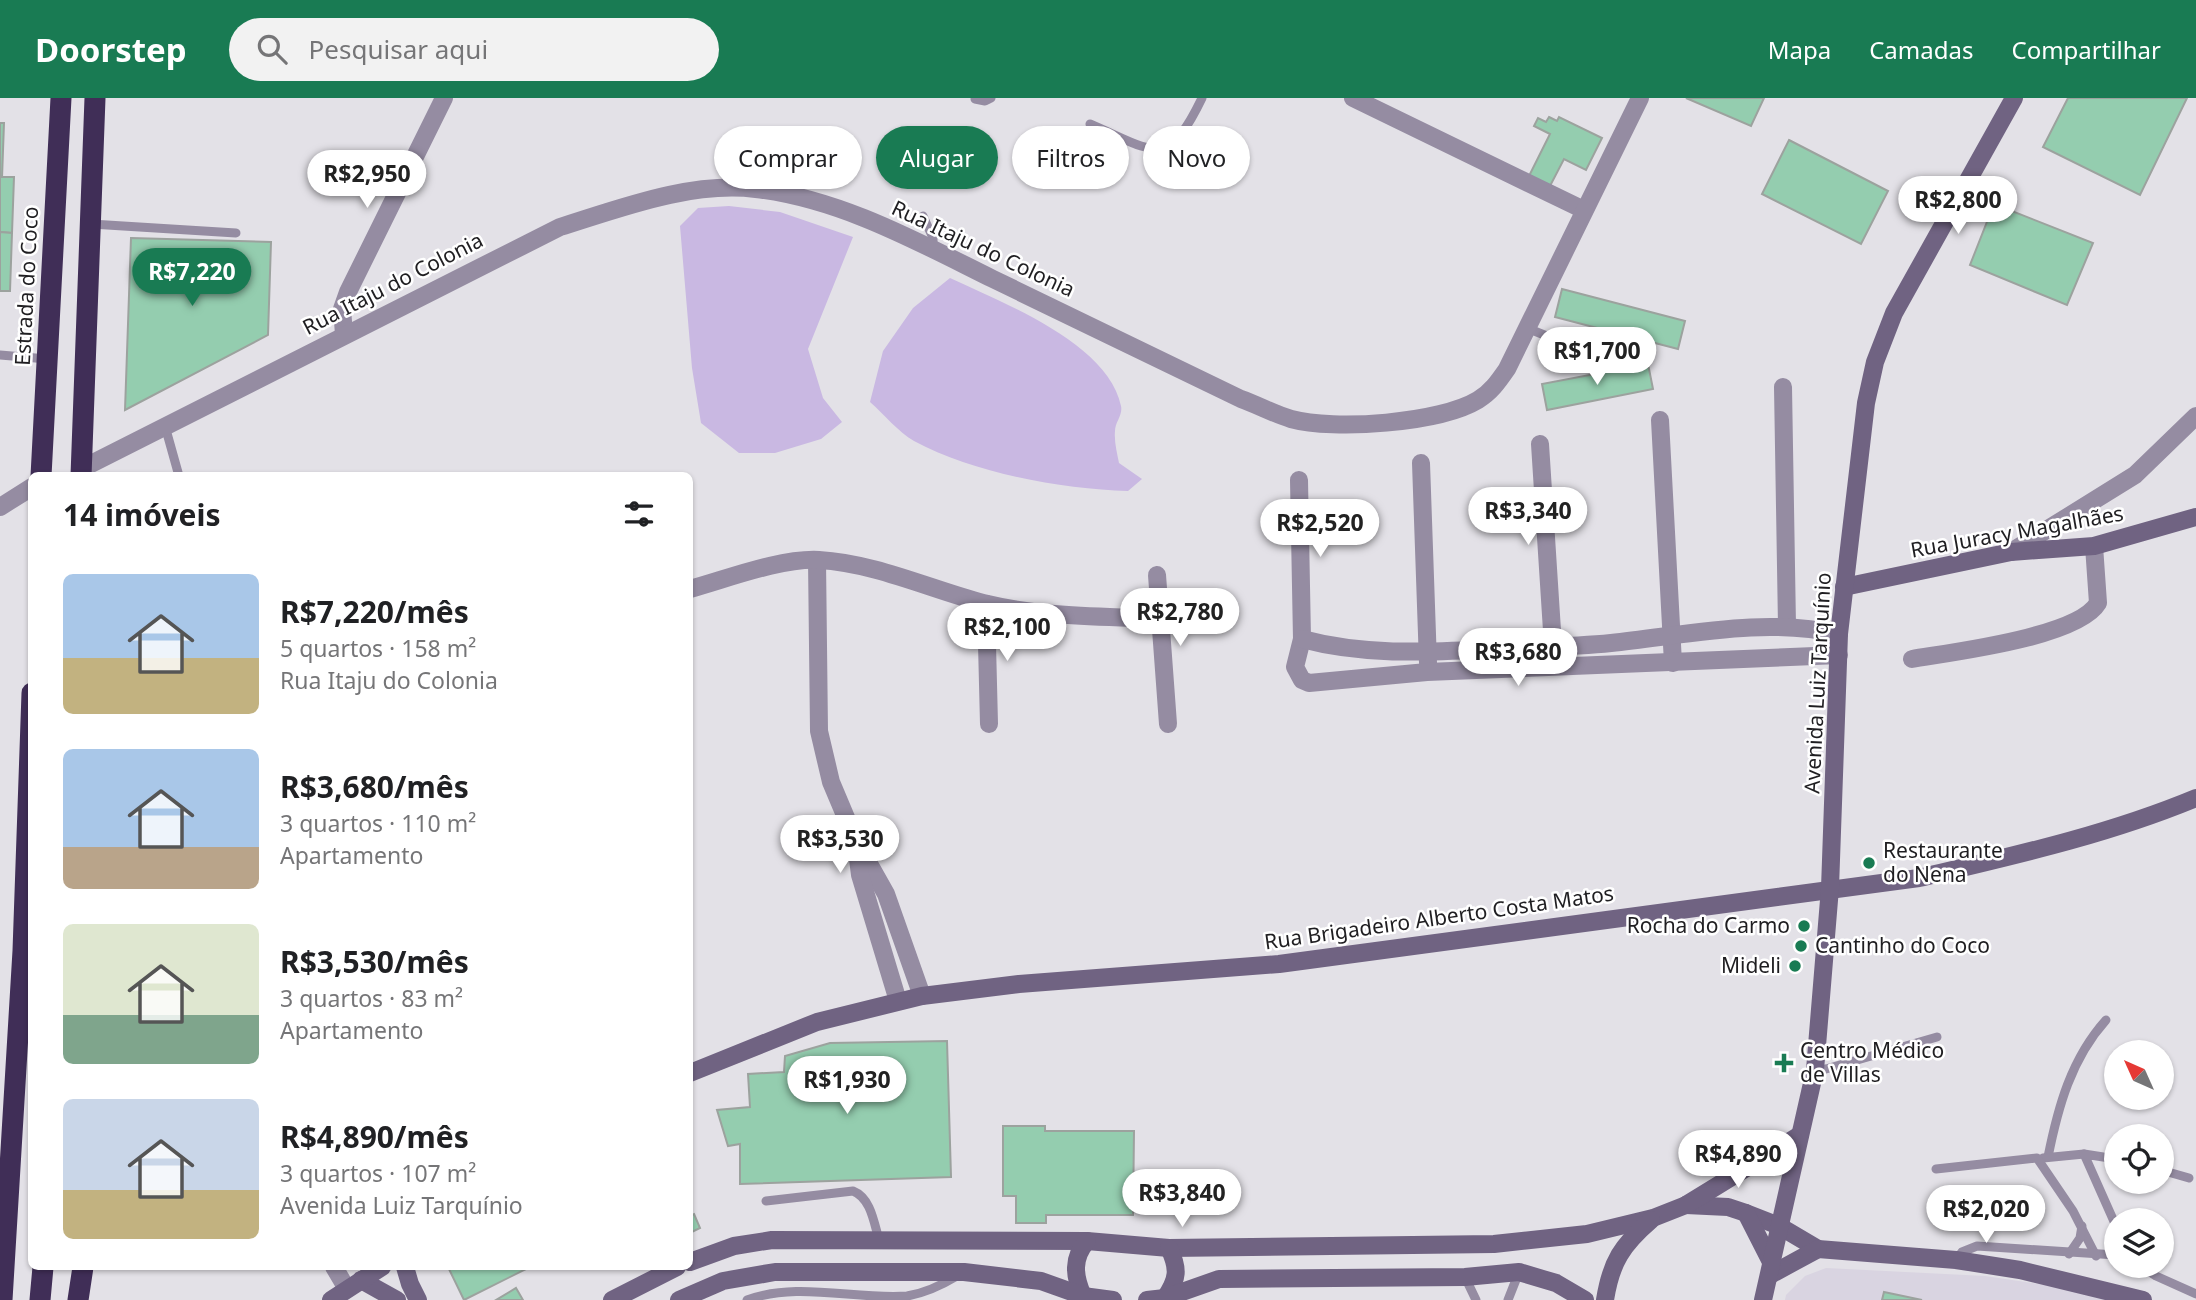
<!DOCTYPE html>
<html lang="pt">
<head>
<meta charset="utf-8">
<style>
	:root { --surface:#fff; --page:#f2f2f2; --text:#202124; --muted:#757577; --accent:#197b53 }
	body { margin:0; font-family:"Noto Sans",sans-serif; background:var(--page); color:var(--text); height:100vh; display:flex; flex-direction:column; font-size:26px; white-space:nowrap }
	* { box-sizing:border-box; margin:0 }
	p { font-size:23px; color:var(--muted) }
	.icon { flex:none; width:38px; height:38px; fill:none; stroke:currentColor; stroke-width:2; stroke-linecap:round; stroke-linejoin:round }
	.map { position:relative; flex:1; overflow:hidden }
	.panel { position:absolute; left:28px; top:374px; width:665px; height:798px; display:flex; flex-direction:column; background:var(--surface); border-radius:10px; box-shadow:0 2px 5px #0004 }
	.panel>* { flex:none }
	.hud { position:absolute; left:714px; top:28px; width:665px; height:63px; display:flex; gap:14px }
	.needle { width:46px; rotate:315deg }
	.tools { position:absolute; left:2104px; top:942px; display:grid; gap:14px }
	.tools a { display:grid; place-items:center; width:70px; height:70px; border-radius:50%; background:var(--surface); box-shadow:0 2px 5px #0004; font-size:35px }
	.price { position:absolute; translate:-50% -60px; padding:0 16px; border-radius:24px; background:#fff; color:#222; font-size:23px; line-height:46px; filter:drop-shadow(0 2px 4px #0008) }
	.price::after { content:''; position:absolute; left:50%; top:42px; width:21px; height:16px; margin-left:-10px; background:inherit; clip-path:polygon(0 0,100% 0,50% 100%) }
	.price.current { background:var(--accent); color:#fff }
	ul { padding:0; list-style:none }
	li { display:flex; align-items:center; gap:21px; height:175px; padding:0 35px }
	li span { display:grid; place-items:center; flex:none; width:196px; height:140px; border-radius:10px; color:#555 }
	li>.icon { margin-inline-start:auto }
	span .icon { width:84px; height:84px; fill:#fffc; stroke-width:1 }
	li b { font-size:30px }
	h2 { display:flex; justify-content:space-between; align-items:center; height:84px; padding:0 35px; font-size:30px }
	.chip { padding:0 24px; border-radius:32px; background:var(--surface); box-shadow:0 2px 5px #0004; font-size:24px; line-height:63px }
	.chip.current { background:var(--accent); color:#fff }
	header { display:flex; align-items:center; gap:42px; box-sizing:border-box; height:98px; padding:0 35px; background:var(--accent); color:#fff }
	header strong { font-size:33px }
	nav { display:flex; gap:38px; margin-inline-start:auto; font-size:24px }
	.search { width:490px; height:63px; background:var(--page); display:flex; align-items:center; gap:18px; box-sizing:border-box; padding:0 24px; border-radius:38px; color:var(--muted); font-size:26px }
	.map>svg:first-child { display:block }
	.built { fill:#d9d4e1 }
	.green { fill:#c9b8e2 }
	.building { fill:#94cdaf; stroke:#9ca29e; stroke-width:2 }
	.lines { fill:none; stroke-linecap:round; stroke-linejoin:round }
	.lane { stroke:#958ca2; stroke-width:9 }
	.street { stroke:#958ca2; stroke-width:18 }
	.secondary { stroke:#706382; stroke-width:18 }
	.highway { stroke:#402e57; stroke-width:21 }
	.poi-dot { fill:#197b53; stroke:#fff; stroke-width:2.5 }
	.labels { text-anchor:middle; stroke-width:5; stroke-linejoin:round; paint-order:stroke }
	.street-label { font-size:21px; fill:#1f1e21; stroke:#fff }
	.poi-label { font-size:21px; fill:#1f1e21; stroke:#fff; text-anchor:start }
</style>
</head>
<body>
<header>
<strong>Doorstep</strong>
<div class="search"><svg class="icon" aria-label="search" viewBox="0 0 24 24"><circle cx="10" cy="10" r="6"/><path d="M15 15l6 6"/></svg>Pesquisar aqui</div>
<nav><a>Mapa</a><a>Camadas</a><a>Compartilhar</a></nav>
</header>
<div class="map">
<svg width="2196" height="1202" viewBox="0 0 2196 1202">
	<rect width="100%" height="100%" fill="#e3e1e7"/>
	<!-- built -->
	<polygon class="built" points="1826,1170 1985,1178 2067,1190 2108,1202 1785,1202 1786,1197 1805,1178"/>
	<!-- green -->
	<g class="green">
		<polygon points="729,108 780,114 853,139 808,251 823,300 842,324 821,341 775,355 739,355 701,325 692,270 680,128 698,110"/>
		<path d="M 950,180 C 1003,205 1108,245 1121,308 C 1123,317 1115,324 1115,333 C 1114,343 1117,355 1119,365 L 1142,381 L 1128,393 C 1061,391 973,375 914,343 C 898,334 884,316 870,304 L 883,253 L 913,210 Z"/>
	</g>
	<!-- building -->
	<g class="building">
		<polygon points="1686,0 1764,0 1751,28"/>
		<polygon points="2068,0 2187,0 2140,97 2043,49"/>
		<polygon points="1549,19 1557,23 1559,19 1602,40 1586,72 1564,61 1550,88 1529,78 1550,36 1534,28 1538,20 1546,24"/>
		<polygon points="0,25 4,25 2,80 0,79"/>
		<polygon points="1789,42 1888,93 1861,146 1762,96"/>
		<polygon points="0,79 14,79 12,135 0,134"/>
		<polygon points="1994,106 2093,145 2067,207 1970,167"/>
		<polygon points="0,134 12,135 10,193 0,193"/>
		<polygon points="131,140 271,144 268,237 125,312"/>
		<polygon points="1562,191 1685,223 1678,251 1555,219"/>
		<polygon points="1648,266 1653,291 1547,312 1542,286"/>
		<polygon points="947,943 951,1079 740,1086 740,1046 728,1048 717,1012 750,1009 748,976 784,974 785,958 830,945"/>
		<polygon points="1003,1028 1045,1028 1045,1033 1134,1033 1133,1117 1046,1117 1046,1125 1016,1125 1016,1098 1003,1098"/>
		<polygon points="694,1116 700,1130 690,1135 690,1118"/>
		<polygon points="448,1169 530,1169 464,1202"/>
		<polygon points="516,1190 523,1202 496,1202"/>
		<polygon points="1884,1194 1922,1202 1882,1202"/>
	</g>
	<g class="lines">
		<!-- lane -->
		<g class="lane">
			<polyline points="975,1 985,3 991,0"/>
			<path d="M 1090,26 C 1153,53 1167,73 1202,0"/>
			<polyline points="923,118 933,140 933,151"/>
			<polyline points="91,126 236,135"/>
			<polyline points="1527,230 1559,243 1649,253"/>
			<polyline points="0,257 47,261"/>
			<polyline points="165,328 179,378"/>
			<polyline points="1815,972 1826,971 1937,939"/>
			<path d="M 2048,1059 C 2058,1009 2071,961 2106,922"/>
			<polyline points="2043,1060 2084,1056"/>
			<polyline points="2116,1061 2084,1056 2116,1128"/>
			<polyline points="1936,1071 2037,1060 2073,1113 2096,1158"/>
			<polyline points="2161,1072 2189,1080"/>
			<path d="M 766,1103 L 853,1093 C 871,1100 874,1125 879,1142"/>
			<polyline points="2069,1156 2080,1140 2082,1128"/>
			<polyline points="1956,1162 1962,1154 1977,1148 2116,1157"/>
			<polyline points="2139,1167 2156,1178 2196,1196"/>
			<polyline points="1465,1179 1476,1202"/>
			<path d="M 747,1202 C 798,1183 855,1202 907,1198 C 925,1195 942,1187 957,1178"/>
			<polyline points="1508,1202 1519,1174"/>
		</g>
		<!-- street -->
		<g class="street">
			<polyline points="1353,0 1584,112"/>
			<polyline points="344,236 342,211 348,194 444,0"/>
			<polyline points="1783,289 1787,528"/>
			<polyline points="1660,322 1673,565"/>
			<polyline points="1540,346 1553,548"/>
			<polyline points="1421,365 1428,565"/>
			<path d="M 81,371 L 560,129 C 621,110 691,83 756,91 C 841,101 918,144 993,181 C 1076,221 1159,261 1241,301 C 1258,307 1274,316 1291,321 C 1334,333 1440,325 1478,302 C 1491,294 1498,284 1507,271 L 1640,0"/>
			<polyline points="1299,382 1302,541 1295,569 1302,582 1309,585 1427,574 1839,557"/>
			<polyline points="0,409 32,389"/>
			<polyline points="2011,454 2135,377 2196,318"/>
			<polyline points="817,462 819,633 831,684 855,741 886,796 922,898"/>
			<polyline points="1157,477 1168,626"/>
			<path d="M 690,491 C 727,481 780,460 819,462 C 874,465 930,491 983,505 C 1040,519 1100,518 1158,521"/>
			<polyline points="986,506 989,626"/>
			<path d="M 1302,541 C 1365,558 1429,554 1493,551 C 1532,549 1572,549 1611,545 C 1687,537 1764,519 1839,536"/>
			<path d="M 1912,561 C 1953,554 2078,539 2098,505 L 2094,448"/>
			<polyline points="856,745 860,777 898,903"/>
			<polyline points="334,1169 347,1191"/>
		</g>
		<!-- secondary -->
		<g class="secondary">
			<polyline points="1844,489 2011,454 2094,448 2196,419"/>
			<path d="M 690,975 L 817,924 L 922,898 L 1019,886 L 1279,866 L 1919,780 C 2012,758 2107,737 2196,700"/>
			<polyline points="1686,1107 1728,1109 1746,1115 1779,1128 1818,1151 1956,1162 2020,1172 2143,1202"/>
			<polyline points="1746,1115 1772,1166"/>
			<polyline points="690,1164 734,1148 772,1142 1087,1143 1169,1150 1494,1146 1587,1136 1653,1120 1686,1107 1800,1037"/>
			<polyline points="405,1169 410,1186 418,1202"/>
			<polyline points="1770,1177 1818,1151"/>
			<polyline points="361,1182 397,1202"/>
			<path d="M 1083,1198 C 1074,1178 1072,1160 1087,1143"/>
			<path d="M 1165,1200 C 1178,1181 1179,1171 1169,1150"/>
			<polyline points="331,1202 382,1169"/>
			<polyline points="612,1202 677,1169"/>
			<polyline points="679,1202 723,1183 775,1174 964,1174 1041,1183 1083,1198 1113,1202"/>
			<polyline points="1147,1202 1165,1200 1219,1181 1465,1179 1519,1174 1556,1185 1585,1202"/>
			<path d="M 1605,1202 C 1611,1164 1622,1147 1651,1122"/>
			<polyline points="1763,1202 1815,972 1830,790 1839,536 1866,305 1875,264 1894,215 2014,0"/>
		</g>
		<!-- highway -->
		<g class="highway">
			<polyline points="41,378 61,0"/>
			<polyline points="81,378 95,0"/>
			<polyline points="2,1202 23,853 32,595"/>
			<polyline points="40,1202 43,1169"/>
			<polyline points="78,1202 83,1169"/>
		</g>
	</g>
	<!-- markers -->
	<g class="poi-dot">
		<circle cx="1869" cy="765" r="7"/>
		<circle cx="1804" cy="828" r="7"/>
		<circle cx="1801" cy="848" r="7"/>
		<circle cx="1795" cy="868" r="7"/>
		<path d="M1780.5 954.5h7v7h7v7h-7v7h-7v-7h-7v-7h7z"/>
	</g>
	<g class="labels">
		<!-- street labels -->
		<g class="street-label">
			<text transform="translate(983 151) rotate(25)" y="7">Rua Itaju do Colonia</text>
			<text transform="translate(393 186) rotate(-27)" y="7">Rua Itaju do Colonia</text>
			<text transform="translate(27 188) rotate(-87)" y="7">Estrada do Coco</text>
			<text transform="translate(2017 434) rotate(-10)" y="7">Rua Juracy Magalhães</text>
			<text transform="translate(1818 585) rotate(-87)" y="7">Avenida Luiz Tarquínio</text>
			<text transform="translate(1439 820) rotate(-8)" y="7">Rua Brigadeiro Alberto Costa Matos</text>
		</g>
		<!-- poi labels -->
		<g class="poi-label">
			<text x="1883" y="760">Restaurante<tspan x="1883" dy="24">do Nena</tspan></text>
			<text x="1790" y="835" text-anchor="end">Rocha do Carmo</text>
			<text x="1815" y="855">Cantinho do Coco</text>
			<text x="1781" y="875" text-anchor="end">Mideli</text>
			<text x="1800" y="960">Centro Médico<tspan x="1800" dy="24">de Villas</tspan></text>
		</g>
	</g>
</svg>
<div class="tools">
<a><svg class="needle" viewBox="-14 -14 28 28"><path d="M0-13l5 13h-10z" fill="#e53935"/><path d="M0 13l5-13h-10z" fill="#757577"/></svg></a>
<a><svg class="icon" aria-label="locate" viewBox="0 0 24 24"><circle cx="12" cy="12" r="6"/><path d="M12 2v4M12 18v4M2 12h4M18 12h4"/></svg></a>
<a><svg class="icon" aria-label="layers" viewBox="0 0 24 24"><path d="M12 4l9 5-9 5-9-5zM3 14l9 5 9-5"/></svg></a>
</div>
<b class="price" style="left:367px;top:112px">R$2,950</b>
<b class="price" style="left:1958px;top:138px">R$2,800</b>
<b class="price current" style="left:192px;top:210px">R$7,220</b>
<b class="price" style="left:1597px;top:289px">R$1,700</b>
<b class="price" style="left:1528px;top:449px">R$3,340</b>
<b class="price" style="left:1320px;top:461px">R$2,520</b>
<b class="price" style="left:1180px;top:550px">R$2,780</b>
<b class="price" style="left:1007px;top:565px">R$2,100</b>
<b class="price" style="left:1518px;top:590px">R$3,680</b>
<b class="price" style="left:840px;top:777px">R$3,530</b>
<b class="price" style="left:847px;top:1018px">R$1,930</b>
<b class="price" style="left:1738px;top:1092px">R$4,890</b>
<b class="price" style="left:1182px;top:1131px">R$3,840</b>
<b class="price" style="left:1986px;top:1147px">R$2,020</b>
<div class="hud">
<a class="chip">Comprar</a>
<a class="chip current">Alugar</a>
<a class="chip">Filtros</a>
<a class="chip">Novo</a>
</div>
<section class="panel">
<h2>14 imóveis<svg class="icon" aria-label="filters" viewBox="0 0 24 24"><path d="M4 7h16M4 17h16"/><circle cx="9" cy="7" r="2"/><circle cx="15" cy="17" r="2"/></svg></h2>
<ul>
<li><span style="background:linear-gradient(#a9c7e8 60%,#c2b280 0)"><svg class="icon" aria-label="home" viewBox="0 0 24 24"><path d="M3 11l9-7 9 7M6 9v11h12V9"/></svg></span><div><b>R$7,220/mês</b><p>5 quartos · 158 m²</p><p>Rua Itaju do Colonia</p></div></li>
<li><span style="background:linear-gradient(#a9c7e8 70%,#b9a48a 0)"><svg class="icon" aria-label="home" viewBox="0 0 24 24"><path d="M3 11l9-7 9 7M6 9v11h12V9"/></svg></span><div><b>R$3,680/mês</b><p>3 quartos · 110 m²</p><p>Apartamento</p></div></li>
<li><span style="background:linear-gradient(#dfe7d0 65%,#7fa58c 0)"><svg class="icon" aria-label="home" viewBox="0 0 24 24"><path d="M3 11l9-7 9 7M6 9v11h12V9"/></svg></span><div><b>R$3,530/mês</b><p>3 quartos · 83 m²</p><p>Apartamento</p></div></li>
<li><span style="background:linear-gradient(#c9d6e8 65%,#c2b280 0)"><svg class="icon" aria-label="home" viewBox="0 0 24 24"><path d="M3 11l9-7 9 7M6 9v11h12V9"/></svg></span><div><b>R$4,890/mês</b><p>3 quartos · 107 m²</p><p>Avenida Luiz Tarquínio</p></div></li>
</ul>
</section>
</div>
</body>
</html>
